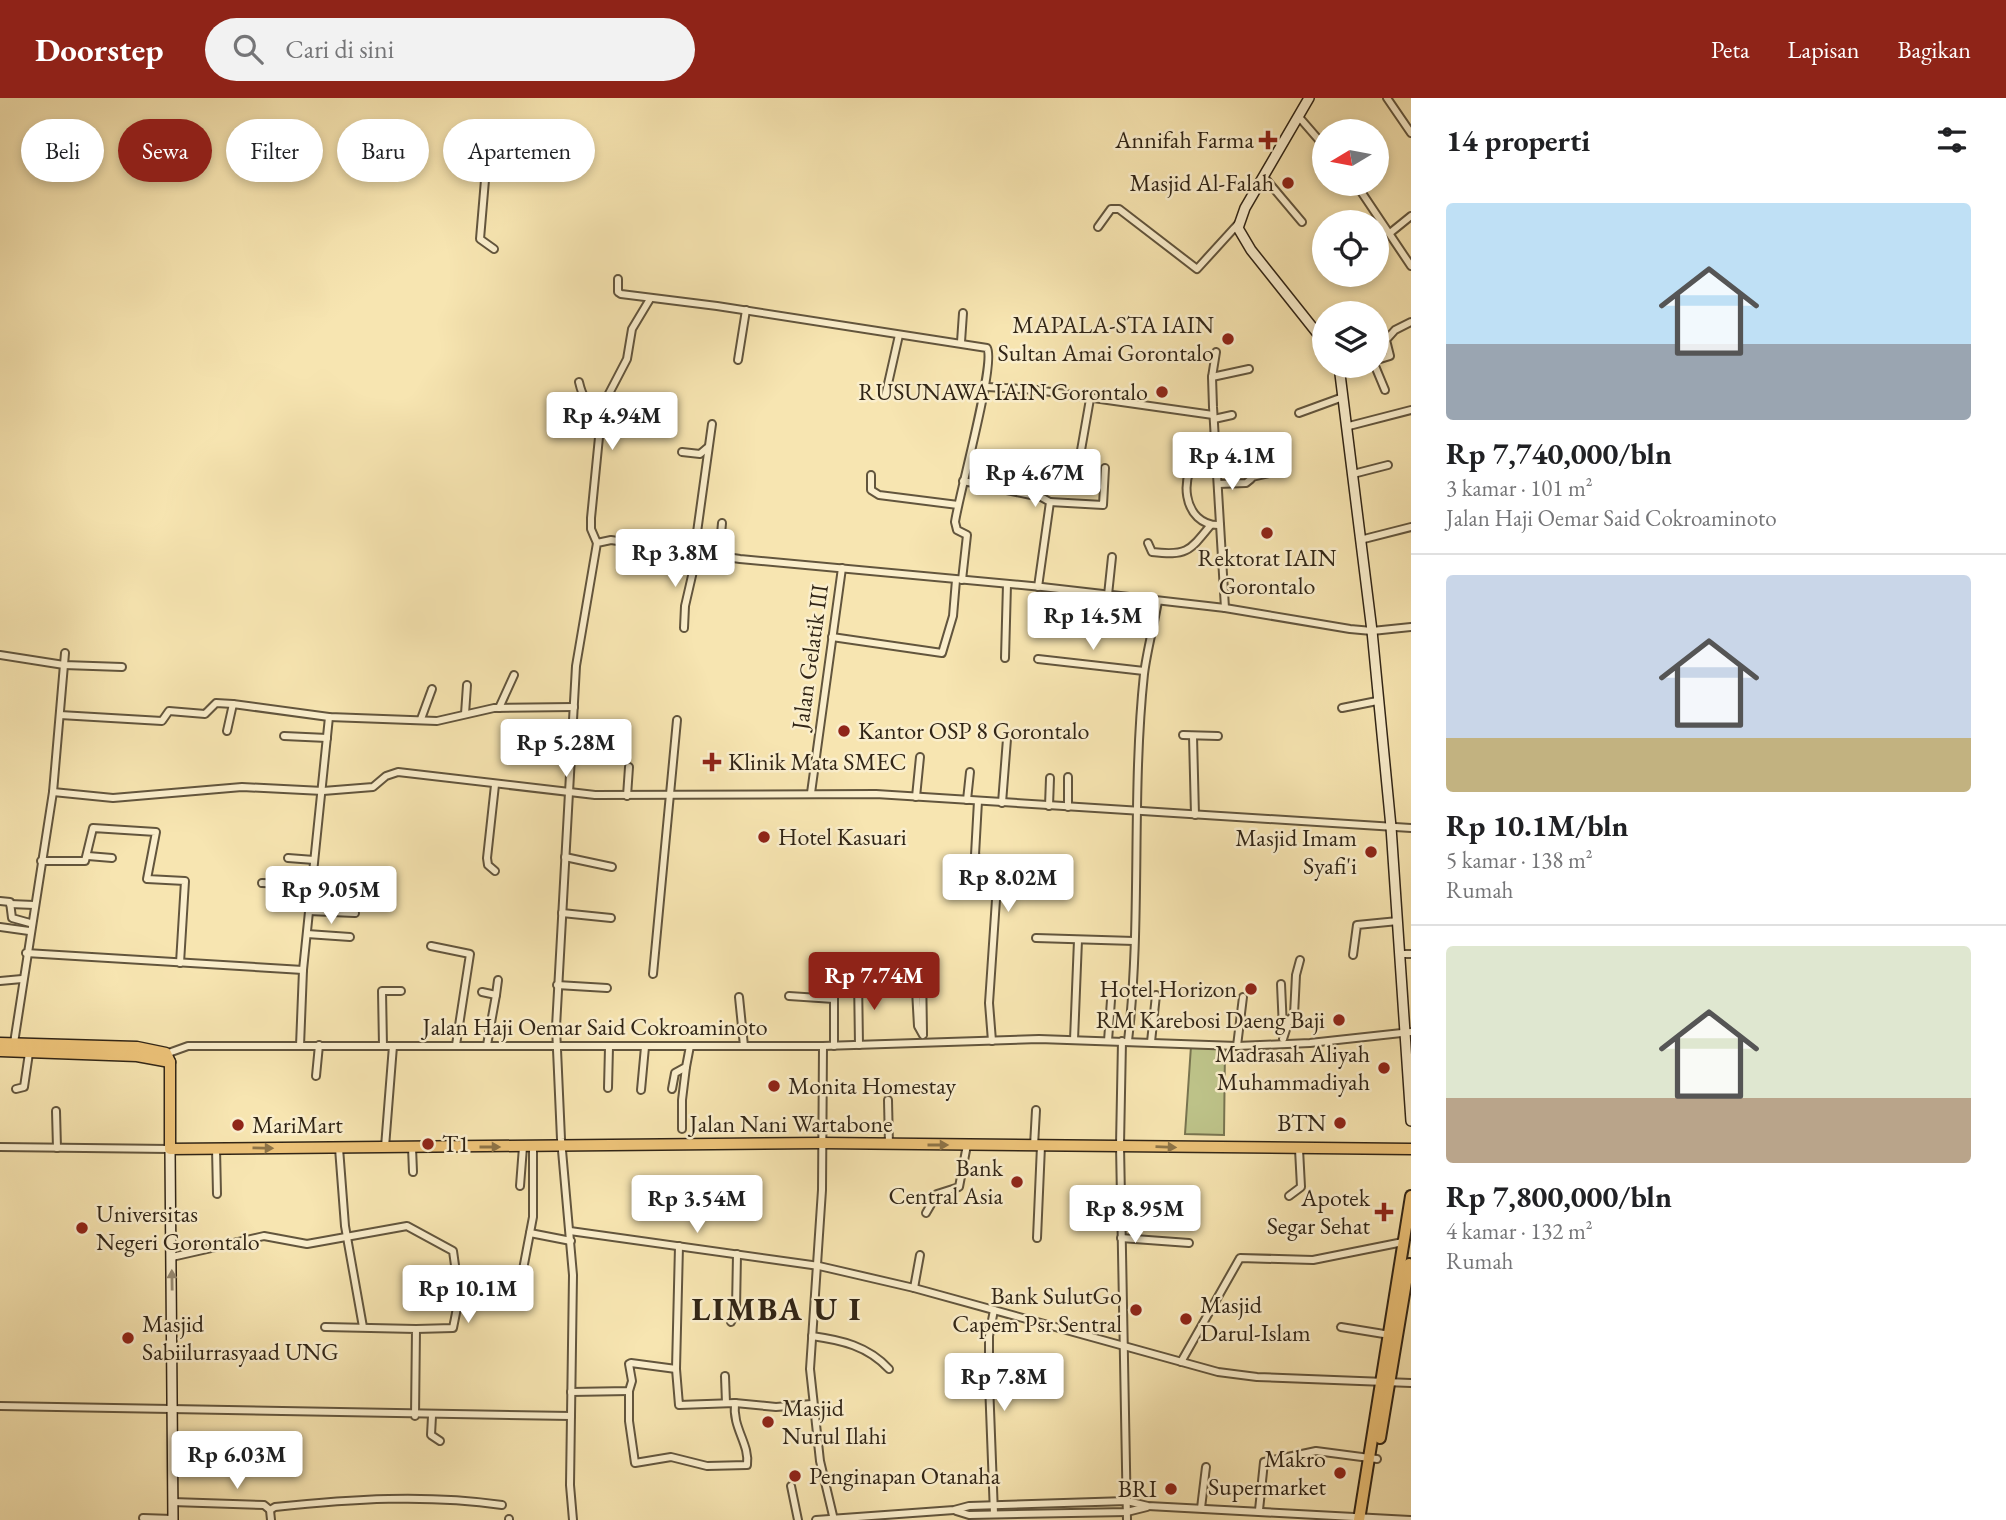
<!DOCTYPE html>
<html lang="id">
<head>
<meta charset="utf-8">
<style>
	:root { --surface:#fff; --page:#f2f2f2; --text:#202124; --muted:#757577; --line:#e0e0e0; --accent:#8f2418 }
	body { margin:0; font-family:"EB Garamond",serif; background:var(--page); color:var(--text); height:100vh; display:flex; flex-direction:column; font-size:26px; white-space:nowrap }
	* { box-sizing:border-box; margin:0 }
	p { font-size:23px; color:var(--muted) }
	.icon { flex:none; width:38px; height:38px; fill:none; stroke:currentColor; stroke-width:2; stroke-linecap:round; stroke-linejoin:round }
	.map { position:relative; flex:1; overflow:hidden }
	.sheet { display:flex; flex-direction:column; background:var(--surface); width:595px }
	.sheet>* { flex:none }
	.hud { position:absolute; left:21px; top:21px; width:665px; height:63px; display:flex; gap:14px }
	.needle { width:46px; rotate:260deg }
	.tools { position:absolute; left:1312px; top:21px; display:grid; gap:14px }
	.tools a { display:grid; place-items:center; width:77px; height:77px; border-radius:50%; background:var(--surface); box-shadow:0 4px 10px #0003; font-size:35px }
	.price { position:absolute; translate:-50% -60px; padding:0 16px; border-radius:7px; background:#fff; color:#222; font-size:23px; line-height:46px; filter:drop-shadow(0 2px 4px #0008) }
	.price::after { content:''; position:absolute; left:50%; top:42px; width:21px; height:16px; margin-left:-10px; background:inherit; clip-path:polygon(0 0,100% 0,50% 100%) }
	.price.on { background:var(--accent); color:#fff }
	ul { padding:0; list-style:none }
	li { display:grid; align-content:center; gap:14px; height:371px; padding:0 35px }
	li+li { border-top:2px solid var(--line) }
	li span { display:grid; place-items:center; height:217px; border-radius:7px; color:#555 }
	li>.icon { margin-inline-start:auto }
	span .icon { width:126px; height:126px; fill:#fffc; stroke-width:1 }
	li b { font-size:30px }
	h2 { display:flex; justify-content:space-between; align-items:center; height:84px; padding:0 35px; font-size:30px }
	.pill { padding:0 24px; border-radius:32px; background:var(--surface); box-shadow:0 4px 10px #0003; font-size:24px; line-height:63px }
	.pill.on { background:var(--accent); color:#fff }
	header { display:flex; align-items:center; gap:42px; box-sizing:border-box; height:98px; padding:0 35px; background:var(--accent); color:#fff }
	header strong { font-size:33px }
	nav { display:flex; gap:38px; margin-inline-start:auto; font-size:24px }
	.search { width:490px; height:63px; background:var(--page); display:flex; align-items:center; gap:18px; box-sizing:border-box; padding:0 24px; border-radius:38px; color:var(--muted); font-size:26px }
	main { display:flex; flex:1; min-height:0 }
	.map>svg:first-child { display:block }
	.green { fill:#bec48a; stroke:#787450; stroke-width:2 }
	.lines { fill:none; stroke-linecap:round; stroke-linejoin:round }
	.street-casing { stroke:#62553d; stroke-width:10 }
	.secondary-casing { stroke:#312516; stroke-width:12 }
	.primary-casing { stroke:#312516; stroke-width:13 }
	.highway-casing { stroke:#312516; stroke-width:14 }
	.street { stroke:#faeecc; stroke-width:6 }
	.secondary { stroke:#faeecc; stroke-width:9 }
	.primary { stroke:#ecc278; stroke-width:10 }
	.highway { stroke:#ecc278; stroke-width:10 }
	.oneway { fill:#8e7447 }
	.oneway2 { fill:#968a71 }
	.poi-dot { fill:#8f2418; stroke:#faeecc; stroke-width:2.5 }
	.labels { text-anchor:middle; stroke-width:5; stroke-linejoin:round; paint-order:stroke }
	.poi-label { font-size:24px; fill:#312516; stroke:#faeecc; text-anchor:end }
	.street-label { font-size:24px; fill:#312516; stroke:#faeecc }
	.district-label { font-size:32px; font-weight:bold; letter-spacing:2px; fill:#312516; stroke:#faeecc }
</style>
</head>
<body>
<header>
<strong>Doorstep</strong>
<div class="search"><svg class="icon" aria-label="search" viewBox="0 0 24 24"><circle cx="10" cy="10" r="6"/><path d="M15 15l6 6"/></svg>Cari di sini</div>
<nav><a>Peta</a><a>Lapisan</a><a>Bagikan</a></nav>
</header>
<main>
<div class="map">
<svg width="1411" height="1422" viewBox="0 0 1411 1422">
	<rect width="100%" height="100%" fill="#f7e5b1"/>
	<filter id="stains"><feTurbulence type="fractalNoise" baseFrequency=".00286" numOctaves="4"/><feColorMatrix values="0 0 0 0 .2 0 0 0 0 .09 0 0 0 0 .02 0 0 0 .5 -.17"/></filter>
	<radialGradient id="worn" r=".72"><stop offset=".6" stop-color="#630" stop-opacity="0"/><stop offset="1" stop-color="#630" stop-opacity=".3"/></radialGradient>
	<!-- green -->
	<polygon class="green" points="1191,948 1225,950 1224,1037 1185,1036"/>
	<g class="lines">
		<defs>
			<g id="street">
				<polyline points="1387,0 1411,35"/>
				<polyline points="1299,19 1325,49"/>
				<polyline points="486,70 480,141 494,151"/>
				<polyline points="1264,79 1302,124"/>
				<polyline points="1356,86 1411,168"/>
				<polyline points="1098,129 1111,111 1119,111 1197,171 1238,126"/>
				<polyline points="1390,135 1411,118"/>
				<path d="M 618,181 L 618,194 L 621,196 L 717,208 L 987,250 C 996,265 959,396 955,424 L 957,432 L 967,437 L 962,482"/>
				<polyline points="961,244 963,215"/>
				<polyline points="1216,254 1212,279 1213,309 1225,510"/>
				<polyline points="738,262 746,212"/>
				<polyline points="1377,262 1390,258 1386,242 1395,232 1411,224"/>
				<polyline points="1375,268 1385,292"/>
				<polyline points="1212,279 1249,271"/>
				<path d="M 579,284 C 582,297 587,310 602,309 L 591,420 L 591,431 L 597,445"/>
				<polyline points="987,289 1037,292 1213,317"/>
				<polyline points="885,299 899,237"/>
				<polyline points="602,309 627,261 632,231 650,201"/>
				<polyline points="1299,315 1343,299"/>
				<polyline points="1214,321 1232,317"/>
				<polyline points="1349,328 1411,312"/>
				<path d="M 1216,353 L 1204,354 C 1176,373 1182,429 1220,427"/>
				<polyline points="682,354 700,356 707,350"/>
				<polyline points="1080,358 1090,301"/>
				<polyline points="1353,376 1388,367"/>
				<polyline points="871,377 871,392 879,397 958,407"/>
				<polyline points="1252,379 1286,371"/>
				<polyline points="963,383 1041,399 1050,404 1038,489"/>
				<polyline points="1218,386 1246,385 1251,381 1250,344"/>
				<polyline points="1050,404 1103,407 1105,370"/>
				<polyline points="1360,442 1411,429"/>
				<path d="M 1148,445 L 1152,454 C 1186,458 1189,454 1210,428"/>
				<polyline points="694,456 712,326"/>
				<polyline points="719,459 722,425"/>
				<polyline points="1108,497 1112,459"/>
				<polyline points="684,530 685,508 697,456"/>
				<polyline points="832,539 942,555 953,518 956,482"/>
				<polyline points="0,557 64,567 122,569"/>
				<polyline points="1005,560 1007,486"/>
				<polyline points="1038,561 1144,573"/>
				<polyline points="499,610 514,577"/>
				<polyline points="1342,610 1377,603"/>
				<polyline points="465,616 467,587"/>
				<polyline points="60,617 162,623 169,613 205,616 216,605 233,606"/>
				<polyline points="421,621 432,591"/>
				<polyline points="227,633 233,606 329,619 437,623 494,610 574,609"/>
				<polyline points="1183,637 1218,638"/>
				<polyline points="284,638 327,640"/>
				<polyline points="1193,638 1195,717"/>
				<polyline points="495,687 487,760 488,767 495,773"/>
				<polyline points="53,694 113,700 242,689 323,693 373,689 386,678 398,674 595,697 876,696 1411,730"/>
				<polyline points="811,695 842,470"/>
				<polyline points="627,698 629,669"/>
				<polyline points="916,699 920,659"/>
				<polyline points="967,702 970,674"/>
				<polyline points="978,703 975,757 978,761 996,766 998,772 989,905 992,943"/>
				<polyline points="1002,705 1007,641"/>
				<polyline points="1049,708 1050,680"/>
				<polyline points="1068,709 1068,679"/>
				<polyline points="88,758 112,760"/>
				<polyline points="565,759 612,769"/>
				<polyline points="288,760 314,762"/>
				<polyline points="41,763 85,763 93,730 156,734 147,781 185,783 180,865"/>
				<polyline points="312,782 352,785"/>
				<polyline points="262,785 311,787"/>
				<polyline points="0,803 10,804 12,820 30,825"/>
				<polyline points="10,806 34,807"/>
				<polyline points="309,813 355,815"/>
				<polyline points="562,815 611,820"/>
				<polyline points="0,829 29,833"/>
				<polyline points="307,836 350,839"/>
				<polyline points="1036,840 1134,843"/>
				<polyline points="431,848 470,856 456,947"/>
				<polyline points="26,855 303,872"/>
				<polyline points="1401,856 1411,856"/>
				<polyline points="1353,857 1357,827 1398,823"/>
				<polyline points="908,864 916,892 918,928 923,937"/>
				<polyline points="922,872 923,935"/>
				<polyline points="653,876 677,622"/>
				<polyline points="858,880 859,947"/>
				<polyline points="0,883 22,881"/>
				<polyline points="1281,886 1283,931"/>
				<polyline points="557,887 607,890"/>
				<polyline points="482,894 496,897 487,947"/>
				<polyline points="496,897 498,882"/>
				<polyline points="789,898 834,901"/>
				<polyline points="739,899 744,948"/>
				<polyline points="1283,941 1289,922 1294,917 1296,877 1300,862"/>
				<polyline points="1074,942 1078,842"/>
				<polyline points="1108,943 1111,902"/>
				<polyline points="1122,943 1120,1047 1127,1422"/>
				<path d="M 1128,943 C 1142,822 1131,698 1144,576 C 1147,552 1154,527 1158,503"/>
				<polyline points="1151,944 1156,897"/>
				<polyline points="14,945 53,694 65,555"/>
				<polyline points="300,948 303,872 329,619"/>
				<polyline points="383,948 382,893 401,893"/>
				<polyline points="823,948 822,1092 810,1271 820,1363 834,1422"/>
				<polyline points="834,948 834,875"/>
				<polyline points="1237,948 1243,899"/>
				<polyline points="163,957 188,948 823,948 1039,941 1237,948 1310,945 1411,934"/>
				<polyline points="316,978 319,947"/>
				<polyline points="608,990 609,949"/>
				<polyline points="16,991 24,989 29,955"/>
				<polyline points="672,991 675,975 686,969 690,948"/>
				<polyline points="641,992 645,949"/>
				<polyline points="888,1002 889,1047"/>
				<polyline points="56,1013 57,1050"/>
				<polyline points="682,1031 682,1002 686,969"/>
				<polyline points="1034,1048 1036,1012"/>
				<polyline points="0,1049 170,1051"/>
				<polyline points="385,1049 393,948"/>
				<polyline points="412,1049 413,1074"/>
				<polyline points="216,1050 217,1096"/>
				<polyline points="339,1050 345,1128 363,1229"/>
				<polyline points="520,1088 523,1049"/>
				<polyline points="1289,1098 1301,1089 1299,1051"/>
				<polyline points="926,1115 937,1096 959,1089 967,1047"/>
				<polyline points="570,1133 819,1168 914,1190 1218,1274 1257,1279 1411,1285"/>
				<polyline points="530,1135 571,1143"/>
				<polyline points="1037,1140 1041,1048"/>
				<polyline points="1121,1140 1189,1145"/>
				<polyline points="679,1148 676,1271 679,1307 735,1305 776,1309 812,1306"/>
				<polyline points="172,1159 264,1138 307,1146 407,1128 453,1153 459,1196"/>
				<polyline points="914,1190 920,1157"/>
				<polyline points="994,1212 989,1238 989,1285 994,1416"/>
				<polyline points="731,1224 736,1211 737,1156"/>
				<polyline points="325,1229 416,1231 415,1318"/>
				<polyline points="1341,1229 1390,1237"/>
				<polyline points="416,1231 453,1230 460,1195 517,1203 533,1119 533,1049"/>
				<path d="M 812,1238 C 841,1242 868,1248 889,1271"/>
				<polyline points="1181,1264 1240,1160 1313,1162 1403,1144"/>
				<polyline points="725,1278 726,1305"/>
				<path d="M 629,1293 L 629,1323 L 635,1365 L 671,1359 L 707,1368 L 747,1367 C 750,1346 732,1330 735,1305"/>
				<polyline points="571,1294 629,1293 632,1283 629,1266 631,1265 676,1271"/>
				<polyline points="0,1308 571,1318"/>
				<polyline points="432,1318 431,1337 440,1343"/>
				<polyline points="791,1388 798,1422"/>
				<polyline points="172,1404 264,1407 270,1412 271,1422"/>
				<polyline points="1201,1410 1206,1369"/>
				<path d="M 270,1412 L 275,1409 C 351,1401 426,1396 502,1407"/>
				<polyline points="1259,1412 1264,1364 1316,1353 1377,1361"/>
				<polyline points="956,1413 969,1417 1127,1414 1147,1409"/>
				<polyline points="143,1420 172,1421"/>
				<polyline points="509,1422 509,1421"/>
				<polyline points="573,1422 570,1387 573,1177 561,1041 556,929 576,568 597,445 611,442 740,461 1042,489 1225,510 1350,531 1372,533 1411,529"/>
				<polyline points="816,1422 954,1412 969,1408 1127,1403 1148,1408 1410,1422"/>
			</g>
			<g id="secondary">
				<polyline points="1309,0 1245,110 1238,130 1251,152 1325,245"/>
				<polyline points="1339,268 1372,533 1391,729 1411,1023"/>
				<polyline points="170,1051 173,1422"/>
			</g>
			<g id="primary">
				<polyline points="0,945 137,949 166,955 170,964 170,1051 822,1045 1411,1051"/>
				<polyline points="0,953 137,958 170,964"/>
			</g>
			<g id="highway">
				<polyline points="1380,1340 1409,1166"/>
				<polyline points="1359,1422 1411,1098"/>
			</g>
		</defs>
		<!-- street casing -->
		<use href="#street" class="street-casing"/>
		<!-- secondary casing -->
		<use href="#secondary" class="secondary-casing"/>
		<!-- primary casing -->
		<use href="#primary" class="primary-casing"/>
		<!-- highway casing -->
		<use href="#highway" class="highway-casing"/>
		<!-- street -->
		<use href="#street" class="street"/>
		<!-- secondary -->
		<use href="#secondary" class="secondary"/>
		<!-- primary -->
		<use href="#primary" class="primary"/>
		<!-- highway -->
		<use href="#highway" class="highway"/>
	</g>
	<!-- one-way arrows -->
	<defs><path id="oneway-solid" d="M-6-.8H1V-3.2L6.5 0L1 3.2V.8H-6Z" transform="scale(1.75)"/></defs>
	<g class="oneway">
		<use href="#oneway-solid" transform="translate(938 1047)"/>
		<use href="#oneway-solid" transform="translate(490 1049)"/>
		<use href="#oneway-solid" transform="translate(1166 1049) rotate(2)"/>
		<use href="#oneway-solid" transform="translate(263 1050) rotate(1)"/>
	</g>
	<use class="oneway2" href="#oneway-solid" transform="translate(172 1182) rotate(-91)"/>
	<!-- markers -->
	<g class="poi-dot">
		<path d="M1264.5 31.5h7v7h7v7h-7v7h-7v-7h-7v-7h7z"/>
		<circle cx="1288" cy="85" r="7"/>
		<circle cx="1228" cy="241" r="7"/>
		<circle cx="1162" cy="294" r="7"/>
		<circle cx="1267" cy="435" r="7"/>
		<circle cx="844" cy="633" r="7"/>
		<path d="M708.5 653.5h7v7h7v7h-7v7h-7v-7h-7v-7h7z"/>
		<circle cx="764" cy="739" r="7"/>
		<circle cx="1371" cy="754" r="7"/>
		<circle cx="1251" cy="891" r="7"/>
		<circle cx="1339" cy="922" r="7"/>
		<circle cx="1384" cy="970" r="7"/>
		<circle cx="774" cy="988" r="7"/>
		<circle cx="1340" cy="1025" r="7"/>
		<circle cx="238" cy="1027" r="7"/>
		<circle cx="428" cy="1046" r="7"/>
		<circle cx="1017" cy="1084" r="7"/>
		<path d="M1380.5 1103.5h7v7h7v7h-7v7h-7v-7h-7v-7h7z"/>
		<circle cx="82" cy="1130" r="7"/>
		<circle cx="1136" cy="1212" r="7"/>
		<circle cx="1186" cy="1221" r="7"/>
		<circle cx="128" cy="1240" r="7"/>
		<circle cx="768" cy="1324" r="7"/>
		<circle cx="1340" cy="1375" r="7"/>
		<circle cx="795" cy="1378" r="7"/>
		<circle cx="1171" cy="1391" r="7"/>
	</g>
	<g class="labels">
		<!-- poi labels -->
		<g class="poi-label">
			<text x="1254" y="50">Annifah Farma</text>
			<text x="1274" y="93">Masjid Al-Falah</text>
			<text x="1214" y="235">MAPALA-STA IAIN<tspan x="1214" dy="28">Sultan Amai Gorontalo</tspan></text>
			<text x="1148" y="302">RUSUNAWA IAIN Gorontalo</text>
			<text x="1267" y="468" text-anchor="middle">Rektorat IAIN<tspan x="1267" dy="28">Gorontalo</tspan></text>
			<text x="858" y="641" text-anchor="start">Kantor OSP 8 Gorontalo</text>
			<text x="728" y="672" text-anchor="start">Klinik Mata SMEC</text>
			<text x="778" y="747" text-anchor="start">Hotel Kasuari</text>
			<text x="1357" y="748">Masjid Imam<tspan x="1357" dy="28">Syafi'i</tspan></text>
			<text x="1237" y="899">Hotel Horizon</text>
			<text x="1325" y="930">RM Karebosi Daeng Baji</text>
			<text x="1370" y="964">Madrasah Aliyah<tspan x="1370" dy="28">Muhammadiyah</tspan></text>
			<text x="788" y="996" text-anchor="start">Monita Homestay</text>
			<text x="1326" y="1033">BTN</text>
			<text x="252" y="1035" text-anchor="start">MariMart</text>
			<text x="442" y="1054" text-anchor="start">T1</text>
			<text x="1003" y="1078">Bank<tspan x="1003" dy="28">Central Asia</tspan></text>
			<text x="1370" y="1108">Apotek<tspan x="1370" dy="28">Segar Sehat</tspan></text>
			<text x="96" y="1124" text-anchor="start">Universitas<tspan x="96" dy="28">Negeri Gorontalo</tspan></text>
			<text x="1122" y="1206">Bank SulutGo<tspan x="1122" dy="28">Capem Psr Sentral</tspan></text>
			<text x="1200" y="1215" text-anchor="start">Masjid<tspan x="1200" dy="28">Darul-Islam</tspan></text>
			<text x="142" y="1234" text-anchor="start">Masjid<tspan x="142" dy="28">Sabiilurrasyaad UNG</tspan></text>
			<text x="782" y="1318" text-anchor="start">Masjid<tspan x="782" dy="28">Nurul Ilahi</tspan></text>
			<text x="1326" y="1369">Makro<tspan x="1326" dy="28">Supermarket</tspan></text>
			<text x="809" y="1386" text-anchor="start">Penginapan Otanaha</text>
			<text x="1157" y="1399">BRI</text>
		</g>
		<!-- street labels -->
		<g class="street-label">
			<text transform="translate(810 559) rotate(-82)" y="8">Jalan Gelatik III</text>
			<text x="595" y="937">Jalan Haji Oemar Said Cokroaminoto</text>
			<text x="791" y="1034">Jalan Nani Wartabone</text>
		</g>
		<!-- district labels -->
		<g class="district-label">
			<text x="777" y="1222">LIMBA U I</text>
		</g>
	</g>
	<rect width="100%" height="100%" filter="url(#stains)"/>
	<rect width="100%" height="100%" fill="url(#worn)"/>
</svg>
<div class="tools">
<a><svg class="needle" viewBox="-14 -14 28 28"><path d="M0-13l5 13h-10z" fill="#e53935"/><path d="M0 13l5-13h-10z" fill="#757577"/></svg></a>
<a><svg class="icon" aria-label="locate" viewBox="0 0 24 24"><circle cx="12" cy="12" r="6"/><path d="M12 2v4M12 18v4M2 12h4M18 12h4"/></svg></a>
<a><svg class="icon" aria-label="layers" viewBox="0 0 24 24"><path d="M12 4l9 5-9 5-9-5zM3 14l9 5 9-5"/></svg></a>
</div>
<b class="price" style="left:612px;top:354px">Rp 4.94M</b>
<b class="price" style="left:1232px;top:394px">Rp 4.1M</b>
<b class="price" style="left:1035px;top:411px">Rp 4.67M</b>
<b class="price" style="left:675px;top:491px">Rp 3.8M</b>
<b class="price" style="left:1093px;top:554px">Rp 14.5M</b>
<b class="price" style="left:566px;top:681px">Rp 5.28M</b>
<b class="price" style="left:1008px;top:816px">Rp 8.02M</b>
<b class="price" style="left:331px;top:828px">Rp 9.05M</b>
<b class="price on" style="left:874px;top:914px">Rp 7.74M</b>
<b class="price" style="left:697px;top:1137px">Rp 3.54M</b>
<b class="price" style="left:1135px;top:1147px">Rp 8.95M</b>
<b class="price" style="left:468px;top:1227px">Rp 10.1M</b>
<b class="price" style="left:1004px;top:1315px">Rp 7.8M</b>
<b class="price" style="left:237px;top:1393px">Rp 6.03M</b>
<div class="hud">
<a class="pill">Beli</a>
<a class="pill on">Sewa</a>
<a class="pill">Filter</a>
<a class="pill">Baru</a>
<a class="pill">Apartemen</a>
</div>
</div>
<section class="sheet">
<h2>14 properti<svg class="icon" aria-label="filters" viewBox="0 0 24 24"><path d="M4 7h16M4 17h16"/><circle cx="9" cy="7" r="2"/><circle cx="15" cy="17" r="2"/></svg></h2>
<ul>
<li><span style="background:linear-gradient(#bfe0f5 65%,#9aa5b1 0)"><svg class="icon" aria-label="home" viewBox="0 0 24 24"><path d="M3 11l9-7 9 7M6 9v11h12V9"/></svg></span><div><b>Rp 7,740,000/bln</b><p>3 kamar · 101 m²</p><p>Jalan Haji Oemar Said Cokroaminoto</p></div></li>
<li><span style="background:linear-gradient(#c9d6e8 75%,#c2b280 0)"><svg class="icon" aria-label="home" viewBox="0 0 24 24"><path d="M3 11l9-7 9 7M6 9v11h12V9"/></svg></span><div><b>Rp 10.1M/bln</b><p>5 kamar · 138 m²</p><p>Rumah</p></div></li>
<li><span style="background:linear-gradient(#dfe7d0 70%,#b9a48a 0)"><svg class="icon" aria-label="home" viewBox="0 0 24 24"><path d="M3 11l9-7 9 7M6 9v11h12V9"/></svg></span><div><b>Rp 7,800,000/bln</b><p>4 kamar · 132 m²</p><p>Rumah</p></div></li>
</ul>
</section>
</main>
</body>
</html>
